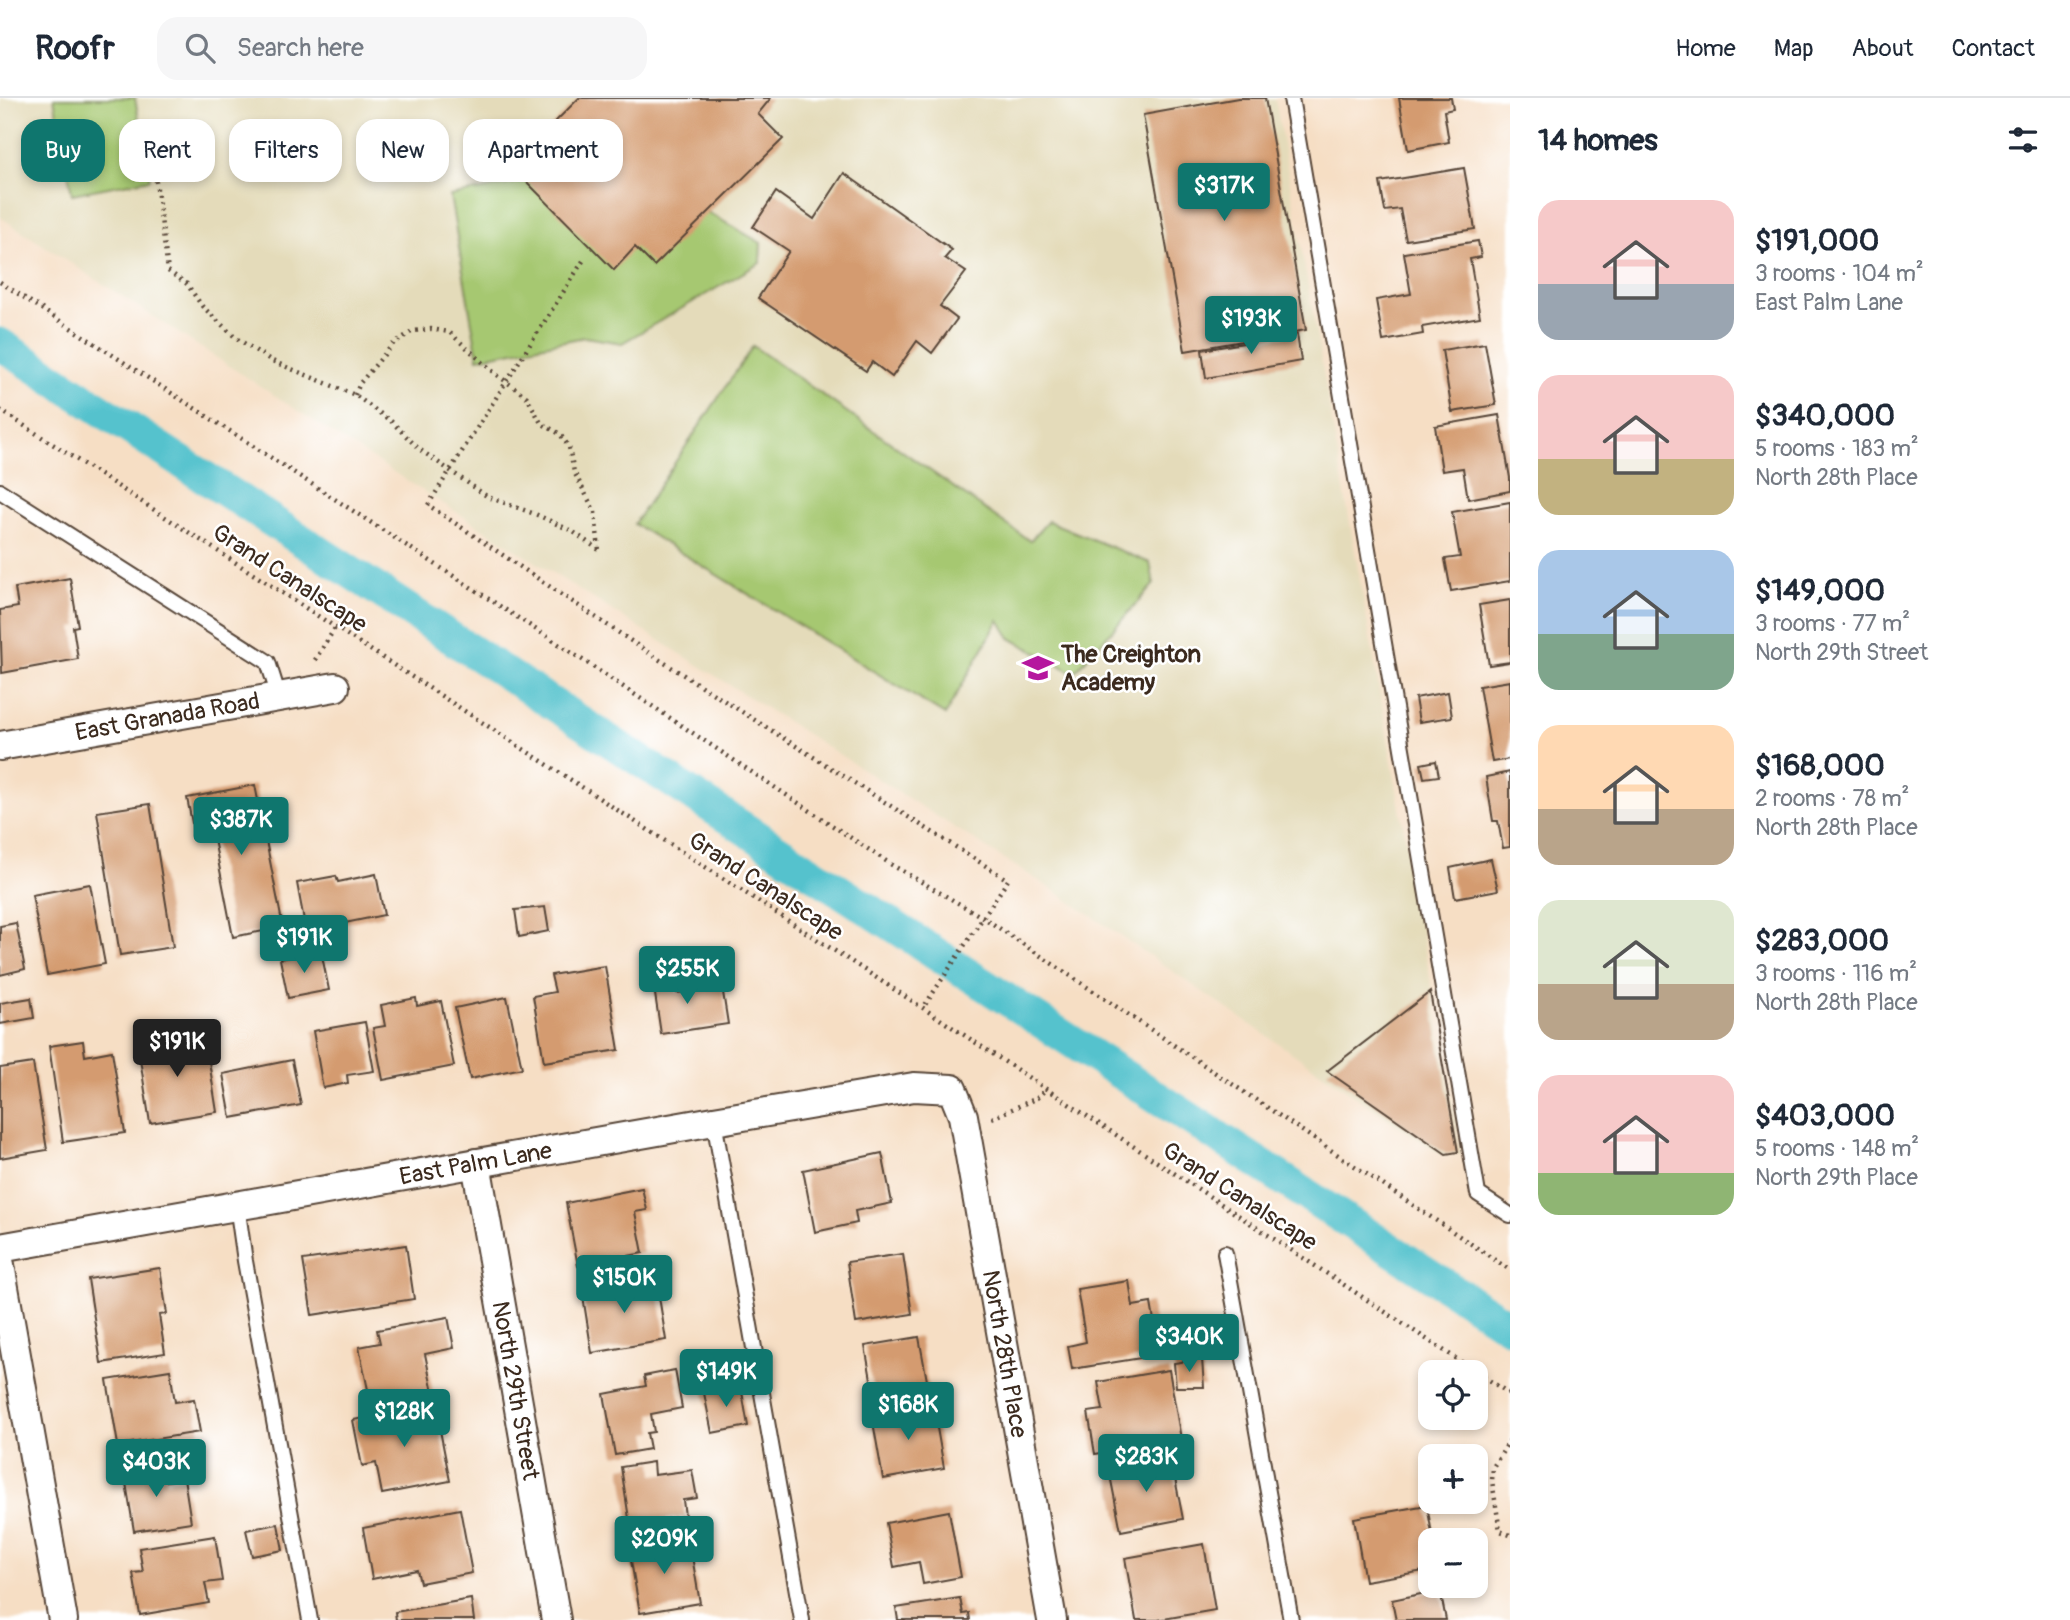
<!DOCTYPE html>
<html lang="en">
<head>
<meta charset="utf-8">
<style>
	:root { --surface:#fff; --page:#f6f6f7; --text:#1f2937; --muted:#747a83; --line:#e0e1e3; --accent:#0f766e }
	body { margin:0; font-family:Pangolin,sans-serif; background:var(--page); color:var(--text); height:100vh; display:flex; flex-direction:column; font-size:26px; white-space:nowrap }
	* { box-sizing:border-box; margin:0 }
	p { font-size:23px; color:var(--muted) }
	.icon { flex:none; width:38px; height:38px; fill:none; stroke:currentColor; stroke-width:2; stroke-linecap:round; stroke-linejoin:round }
	.map { position:relative; flex:1; overflow:hidden }
	.drawer { display:flex; flex-direction:column; background:var(--surface); width:560px }
	.drawer>* { flex:none }
	.banner { position:absolute; left:21px; top:21px; width:665px; height:63px; display:flex; gap:14px }
	.tools { position:absolute; left:1418px; top:1262px; display:grid; gap:14px }
	.tools a { display:grid; place-items:center; width:70px; height:70px; border-radius:14px; background:var(--surface); box-shadow:0 4px 10px #0003; font-size:35px }
	.price { position:absolute; translate:-50% -60px; padding:0 16px; border-radius:7px; background:var(--accent); color:#fff; font-size:23px; line-height:46px; filter:drop-shadow(0 2px 4px #0008) }
	.price::after { content:''; position:absolute; left:50%; top:42px; width:21px; height:16px; margin-left:-10px; background:inherit; clip-path:polygon(0 0,100% 0,50% 100%) }
	.price.selected { background:#222; color:#fff }
	ul { padding:0; list-style:none }
	li { display:flex; align-items:center; gap:21px; height:175px; padding:0 28px }
	li span { display:grid; place-items:center; flex:none; width:196px; height:140px; border-radius:21px; color:#555 }
	li>.icon { margin-inline-start:auto }
	span .icon { width:84px; height:84px; fill:#fffc; stroke-width:1 }
	li b { font-size:30px }
	h2 { display:flex; justify-content:space-between; align-items:center; height:84px; padding:0 28px; font-size:30px }
	.pill { padding:0 24px; border-radius:21px; background:var(--surface); box-shadow:0 4px 10px #0003; font-size:24px; line-height:63px }
	.pill.selected { background:var(--accent); color:#fff }
	header { display:flex; align-items:center; gap:42px; box-sizing:border-box; height:98px; padding:0 35px; background:var(--surface); border-bottom:2px solid var(--line) }
	header strong { font-size:33px }
	nav { display:flex; gap:38px; margin-inline-start:auto; font-size:24px }
	.search { width:490px; height:63px; background:var(--page); display:flex; align-items:center; gap:18px; box-sizing:border-box; padding:0 24px; border-radius:21px; color:var(--muted); font-size:26px }
	main { display:flex; flex:1; min-height:0 }
	.map>svg:first-child { display:block }
	.built { fill:#e4dbba }
	.green { fill:#a6c871; stroke:#707948; stroke-width:2 }
	.lines { fill:none; stroke-linecap:round; stroke-linejoin:round }
	.canal { stroke:#55c2cd; stroke-width:33 }
	.building { fill:#d49b70 }
	.lane-casing { stroke:#574537; stroke-width:18 }
	.street-casing { stroke:#574537; stroke-width:32 }
	.path { stroke:#574537; stroke-width:4.5; stroke-dasharray:2 5; stroke-linecap:butt }
	.lane { stroke:#fff; stroke-width:14 }
	.street { stroke:#fff; stroke-width:28 }
	.labels { text-anchor:middle; stroke-width:5; stroke-linejoin:round; paint-order:stroke }
	.street-label { font-size:24px; fill:#3b2a1e; stroke:#fff }
	.poi-label { font-size:24px; font-weight:bold; fill:#3b2a1e; stroke:#fff; text-anchor:start }
</style>
</head>
<body>
<header>
<strong>Roofr</strong>
<div class="search"><svg class="icon" aria-label="search" viewBox="0 0 24 24"><circle cx="10" cy="10" r="6"/><path d="M15 15l6 6"/></svg>Search here</div>
<nav><a>Home</a><a>Map</a><a>About</a><a>Contact</a></nav>
</header>
<main>
<div class="map">
<svg width="1510" height="1522" viewBox="0 0 1510 1522">
	<rect width="100%" height="100%" fill="#fff"/>
	<filter id="ink" filterUnits="userSpaceOnUse"><feTurbulence type="fractalNoise" baseFrequency=".0143" numOctaves="2"/><feDisplacementMap in="SourceGraphic" scale="14" xChannelSelector="R" yChannelSelector="G"/><feConvolveMatrix kernelMatrix="1 2 1 2 8 2 1 2 1" color-interpolation-filters="sRGB"/></filter>
	<filter id="wash" filterUnits="userSpaceOnUse"><feTurbulence type="fractalNoise" baseFrequency=".00686" numOctaves="4" result="noise"/><feDisplacementMap in="SourceGraphic" scale="28" xChannelSelector="R" yChannelSelector="G"/><feGaussianBlur stdDeviation="1.57" result="paint"/><feColorMatrix in="noise" values="0 0 0 0 0 0 0 0 0 0 0 0 0 0 0 0 0 1.4 0 .05"/><feComposite in="paint" operator="in"/></filter>
	<g filter="url(#wash)">
		<rect width="100%" height="100%" fill="#f6dec4"/>
		<!-- built -->
		<polygon class="built" points="0,0 1275,0 1461,1056 1443,1058 1058,795 346,344 0,119"/>
		<!-- green -->
		<g class="green">
			<polygon points="54,0 135,0 150,81 72,96"/>
			<polygon points="592,70 676,96 761,145 760,165 622,245 585,239 478,260 450,98"/>
			<polygon points="753,248 1030,443 1048,423 1150,465 1154,486 1074,575 1010,540 999,522 945,617 634,426"/>
		</g>
		<g class="lines">
			<!-- canal -->
			<polyline class="canal" points="0,246 1510,1229"/>
		</g>
		<g id="blocks">
			<!-- building -->
			<g class="building">
				<polygon points="579,0 769,0 770,1 758,16 783,41 654,168 635,149 614,172 511,68"/>
				<polygon points="1238,0 1265,0 1306,232 1185,253 1143,17"/>
				<polygon points="1399,0 1451,0 1453,11 1444,13 1449,44 1408,52"/>
				<polygon points="1464,70 1475,131 1406,142 1400,111 1385,113 1380,84"/>
				<polygon points="844,75 952,152 945,160 966,174 940,208 957,221 932,255 917,243 892,279 872,264 866,273 758,200 789,153 753,129 776,94 814,121"/>
				<polygon points="1478,143 1481,159 1470,161 1480,219 1422,229 1423,236 1383,243 1376,202 1411,196 1404,155"/>
				<polygon points="1297,236 1301,263 1206,280 1202,252"/>
				<polygon points="1485,245 1496,307 1452,314 1442,252"/>
				<polygon points="1499,317 1510,380 1510,393 1468,401 1463,370 1442,373 1435,328"/>
				<polygon points="1510,404 1510,483 1451,493 1445,461 1460,459 1452,414"/>
				<polygon points="70,480 78,528 73,529 78,561 2,575 0,512 18,509 15,490"/>
				<polygon points="1510,502 1510,564 1489,567 1479,507"/>
				<polygon points="1510,583 1510,661 1492,664 1479,588"/>
				<polygon points="1448,594 1452,619 1419,624 1415,600"/>
				<polygon points="1436,663 1439,678 1424,680 1421,666"/>
				<polygon points="1510,674 1510,749 1503,750 1498,723 1493,723 1486,679"/>
				<polygon points="255,687 283,829 233,839 211,726 193,730 187,700"/>
				<polygon points="150,706 173,849 120,857 97,714"/>
				<polygon points="1491,761 1498,792 1455,800 1450,770"/>
				<polygon points="376,776 384,817 306,833 297,785 336,778 338,784"/>
				<polygon points="90,786 105,866 47,877 32,797"/>
				<polygon points="545,809 549,833 519,839 515,812"/>
				<polygon points="16,825 25,871 0,877 0,828"/>
				<polygon points="321,853 329,892 288,900 280,861"/>
				<polygon points="605,868 619,952 544,964 533,898 555,894 551,877"/>
				<polygon points="674,873 677,895 722,888 728,926 661,936 652,876"/>
				<polygon points="1430,894 1458,1054 1446,1056 1327,973"/>
				<polygon points="507,899 522,970 470,981 455,910"/>
				<polygon points="31,900 34,920 0,926 0,905"/>
				<polygon points="416,900 417,908 441,903 454,968 383,982 373,930 385,928 381,907"/>
				<polygon points="365,924 374,973 347,977 348,985 323,990 313,933"/>
				<polygon points="205,938 217,1014 150,1025 138,948"/>
				<polygon points="83,943 85,958 112,953 125,1035 63,1044 49,948"/>
				<polygon points="292,962 301,1007 231,1020 223,976"/>
				<polygon points="33,965 47,1052 0,1060 0,970"/>
				<polygon points="882,1055 892,1105 855,1113 857,1125 815,1134 803,1072"/>
				<polygon points="642,1090 647,1112 635,1114 643,1155 578,1168 566,1105"/>
				<polygon points="406,1147 414,1201 312,1217 303,1162"/>
				<polygon points="903,1156 912,1216 856,1225 847,1164"/>
				<polygon points="160,1170 167,1216 159,1217 165,1255 101,1265 88,1181"/>
				<polygon points="656,1180 666,1242 592,1255 582,1192"/>
				<polygon points="1129,1183 1133,1208 1151,1205 1160,1257 1072,1271 1068,1248 1086,1244 1077,1191"/>
				<polygon points="448,1219 454,1250 425,1256 433,1294 371,1306 359,1249 380,1245 377,1232"/>
				<polygon points="919,1239 930,1299 876,1309 865,1248"/>
				<polygon points="1202,1261 1204,1289 1176,1289 1174,1265"/>
				<polygon points="170,1272 175,1304 194,1301 200,1334 118,1347 107,1282"/>
				<polygon points="675,1272 682,1310 651,1316 654,1334 647,1335 650,1351 615,1357 604,1296 646,1288 644,1278"/>
				<polygon points="1169,1272 1181,1341 1095,1356 1088,1314 1103,1312 1098,1284"/>
				<polygon points="741,1288 748,1328 712,1335 704,1295"/>
				<polygon points="435,1307 450,1383 382,1396 376,1365 362,1368 353,1322"/>
				<polygon points="933,1307 944,1370 883,1381 872,1318"/>
				<polygon points="1171,1360 1183,1421 1121,1433 1109,1372"/>
				<polygon points="653,1364 654,1377 692,1372 697,1400 683,1402 685,1418 630,1427 621,1369"/>
				<polygon points="164,1366 167,1383 184,1380 191,1424 134,1433 124,1373"/>
				<polygon points="1427,1407 1433,1442 1430,1442 1430,1472 1365,1483 1354,1420"/>
				<polygon points="460,1411 472,1475 420,1485 417,1472 372,1481 363,1430"/>
				<polygon points="949,1413 961,1479 923,1486 919,1464 894,1469 886,1425"/>
				<polygon points="278,1426 283,1452 252,1458 246,1432"/>
				<polygon points="215,1438 222,1483 205,1485 209,1505 140,1517 133,1475 143,1474 139,1450"/>
				<polygon points="689,1441 700,1505 640,1515 629,1451"/>
				<polygon points="1204,1446 1215,1512 1158,1522 1136,1522 1125,1460"/>
				<polygon points="1440,1492 1446,1522 1396,1522 1392,1502"/>
				<polygon points="960,1500 963,1516 969,1515 970,1522 898,1522 896,1510"/>
				<polygon points="471,1501 474,1522 396,1522 395,1514"/>
			</g>
		</g>
	</g>
	<g filter="url(#ink)">
		<use href="#blocks" fill-opacity="0" stroke="#574537" stroke-width="2"/>
		<g class="lines">
			<defs>
				<g id="lane">
					<polyline points="1291,0 1478,1096 1510,1117"/>
					<polyline points="0,393 268,564 279,599"/>
					<polyline points="714,1023 802,1522"/>
					<polyline points="237,1107 245,1163 310,1522"/>
					<polyline points="1225,1155 1291,1522"/>
				</g>
				<g id="street">
					<path id="s1" d="M 0,648 L 335,589"/>
					<path id="s2" d="M 476,1065 L 556,1522"/>
					<path id="s3" d="M 0,1150 L 714,1023 L 914,989 L 952,991 L 963,1018 L 1052,1522"/>
					<polyline points="0,1167 63,1522"/>
				</g>
			</defs>
			<!-- lane casing -->
			<use href="#lane" class="lane-casing"/>
			<!-- street casing -->
			<use href="#street" class="street-casing"/>
			<!-- path -->
			<g class="path">
				<polyline points="155,76 168,173 187,186 202,208 236,240 272,263 355,297 392,324 419,351 488,399 535,416 572,433 599,452"/>
				<polyline points="583,163 428,407 652,557 1008,782 923,910"/>
				<polyline points="0,184 563,549 892,767 984,820 1510,1172"/>
				<polyline points="355,297 360,285 394,245 413,233 431,231 449,234 496,276 527,299 541,325 560,336 569,349 574,374 595,414 599,452"/>
				<polyline points="0,312 923,910 1510,1296"/>
				<polyline points="315,562 335,530"/>
				<polyline points="992,1020 1037,1000 1046,991"/>
				<polyline points="1510,1342 1493,1369 1492,1383 1500,1433 1510,1437"/>
			</g>
			<!-- lane -->
			<use href="#lane" class="lane"/>
			<!-- street -->
			<use href="#street" class="street"/>
		</g>
	</g>
	<!-- icons -->
	<defs>
		<symbol id="school-bare" viewBox="-9 -9 18 18"><path d="M0-5L7-2L0 1L-7-2ZM-4 1L0 2.5L4 1V4Q0 6-4 4Z" fill="#b5179e" stroke="#fff" stroke-width="2.5" paint-order="stroke"/></symbol>
	</defs>
	<g fill-rule="evenodd">
		<use href="#school-bare" x="1016" y="548" width="44" height="44"/>
	</g>
	<g class="labels">
		<!-- street labels -->
		<g class="street-label">
			<text transform="translate(290 480) rotate(33)" y="8">Grand Canalscape</text>
			<text dy="8" stroke="none"><textPath href="#s1" startOffset="170">East Granada Road</textPath></text>
			<text transform="translate(766 788) rotate(33)" y="8">Grand Canalscape</text>
			<text dy="8" stroke="none"><textPath href="#s3" startOffset="483">East Palm Lane</textPath></text>
			<text transform="translate(1240 1098) rotate(33)" y="8">Grand Canalscape</text>
			<text dy="8" stroke="none"><textPath href="#s3" startOffset="1237">North 28th Place</textPath></text>
			<text dy="8" stroke="none"><textPath href="#s2" startOffset="231">North 29th Street</textPath></text>
		</g>
		<!-- poi labels -->
		<g class="poi-label">
			<text x="1061" y="564">The Creighton<tspan x="1061" dy="28">Academy</tspan></text>
		</g>
	</g>
</svg>
<div class="tools">
<a><svg class="icon" aria-label="locate" viewBox="0 0 24 24"><circle cx="12" cy="12" r="6"/><path d="M12 2v4M12 18v4M2 12h4M18 12h4"/></svg></a>
<a>+</a>
<a>−</a>
</div>
<b class="price" style="left:1224px;top:125px">$317K</b>
<b class="price" style="left:1251px;top:258px">$193K</b>
<b class="price" style="left:241px;top:759px">$387K</b>
<b class="price" style="left:304px;top:877px">$191K</b>
<b class="price" style="left:687px;top:908px">$255K</b>
<b class="price selected" style="left:177px;top:981px">$191K</b>
<b class="price" style="left:624px;top:1217px">$150K</b>
<b class="price" style="left:1189px;top:1276px">$340K</b>
<b class="price" style="left:726px;top:1311px">$149K</b>
<b class="price" style="left:908px;top:1344px">$168K</b>
<b class="price" style="left:404px;top:1351px">$128K</b>
<b class="price" style="left:1146px;top:1396px">$283K</b>
<b class="price" style="left:156px;top:1401px">$403K</b>
<b class="price" style="left:664px;top:1478px">$209K</b>
<div class="banner">
<a class="pill selected">Buy</a>
<a class="pill">Rent</a>
<a class="pill">Filters</a>
<a class="pill">New</a>
<a class="pill">Apartment</a>
</div>
</div>
<section class="drawer">
<h2>14 homes<svg class="icon" aria-label="filters" viewBox="0 0 24 24"><path d="M4 7h16M4 17h16"/><circle cx="9" cy="7" r="2"/><circle cx="15" cy="17" r="2"/></svg></h2>
<ul>
<li><span style="background:linear-gradient(#f6c9c9 60%,#9aa5b1 0)"><svg class="icon" aria-label="home" viewBox="0 0 24 24"><path d="M3 11l9-7 9 7M6 9v11h12V9"/></svg></span><div><b>$191,000</b><p>3 rooms · 104 m²</p><p>East Palm Lane</p></div></li>
<li><span style="background:linear-gradient(#f6c9c9 60%,#c2b280 0)"><svg class="icon" aria-label="home" viewBox="0 0 24 24"><path d="M3 11l9-7 9 7M6 9v11h12V9"/></svg></span><div><b>$340,000</b><p>5 rooms · 183 m²</p><p>North 28th Place</p></div></li>
<li><span style="background:linear-gradient(#a9c7e8 60%,#7fa58c 0)"><svg class="icon" aria-label="home" viewBox="0 0 24 24"><path d="M3 11l9-7 9 7M6 9v11h12V9"/></svg></span><div><b>$149,000</b><p>3 rooms · 77 m²</p><p>North 29th Street</p></div></li>
<li><span style="background:linear-gradient(#ffd9b3 60%,#b9a48a 0)"><svg class="icon" aria-label="home" viewBox="0 0 24 24"><path d="M3 11l9-7 9 7M6 9v11h12V9"/></svg></span><div><b>$168,000</b><p>2 rooms · 78 m²</p><p>North 28th Place</p></div></li>
<li><span style="background:linear-gradient(#dfe7d0 60%,#b9a48a 0)"><svg class="icon" aria-label="home" viewBox="0 0 24 24"><path d="M3 11l9-7 9 7M6 9v11h12V9"/></svg></span><div><b>$283,000</b><p>3 rooms · 116 m²</p><p>North 28th Place</p></div></li>
<li><span style="background:linear-gradient(#f6c9c9 70%,#8fb573 0)"><svg class="icon" aria-label="home" viewBox="0 0 24 24"><path d="M3 11l9-7 9 7M6 9v11h12V9"/></svg></span><div><b>$403,000</b><p>5 rooms · 148 m²</p><p>North 29th Place</p></div></li>
</ul>
</section>
</main>
</body>
</html>
